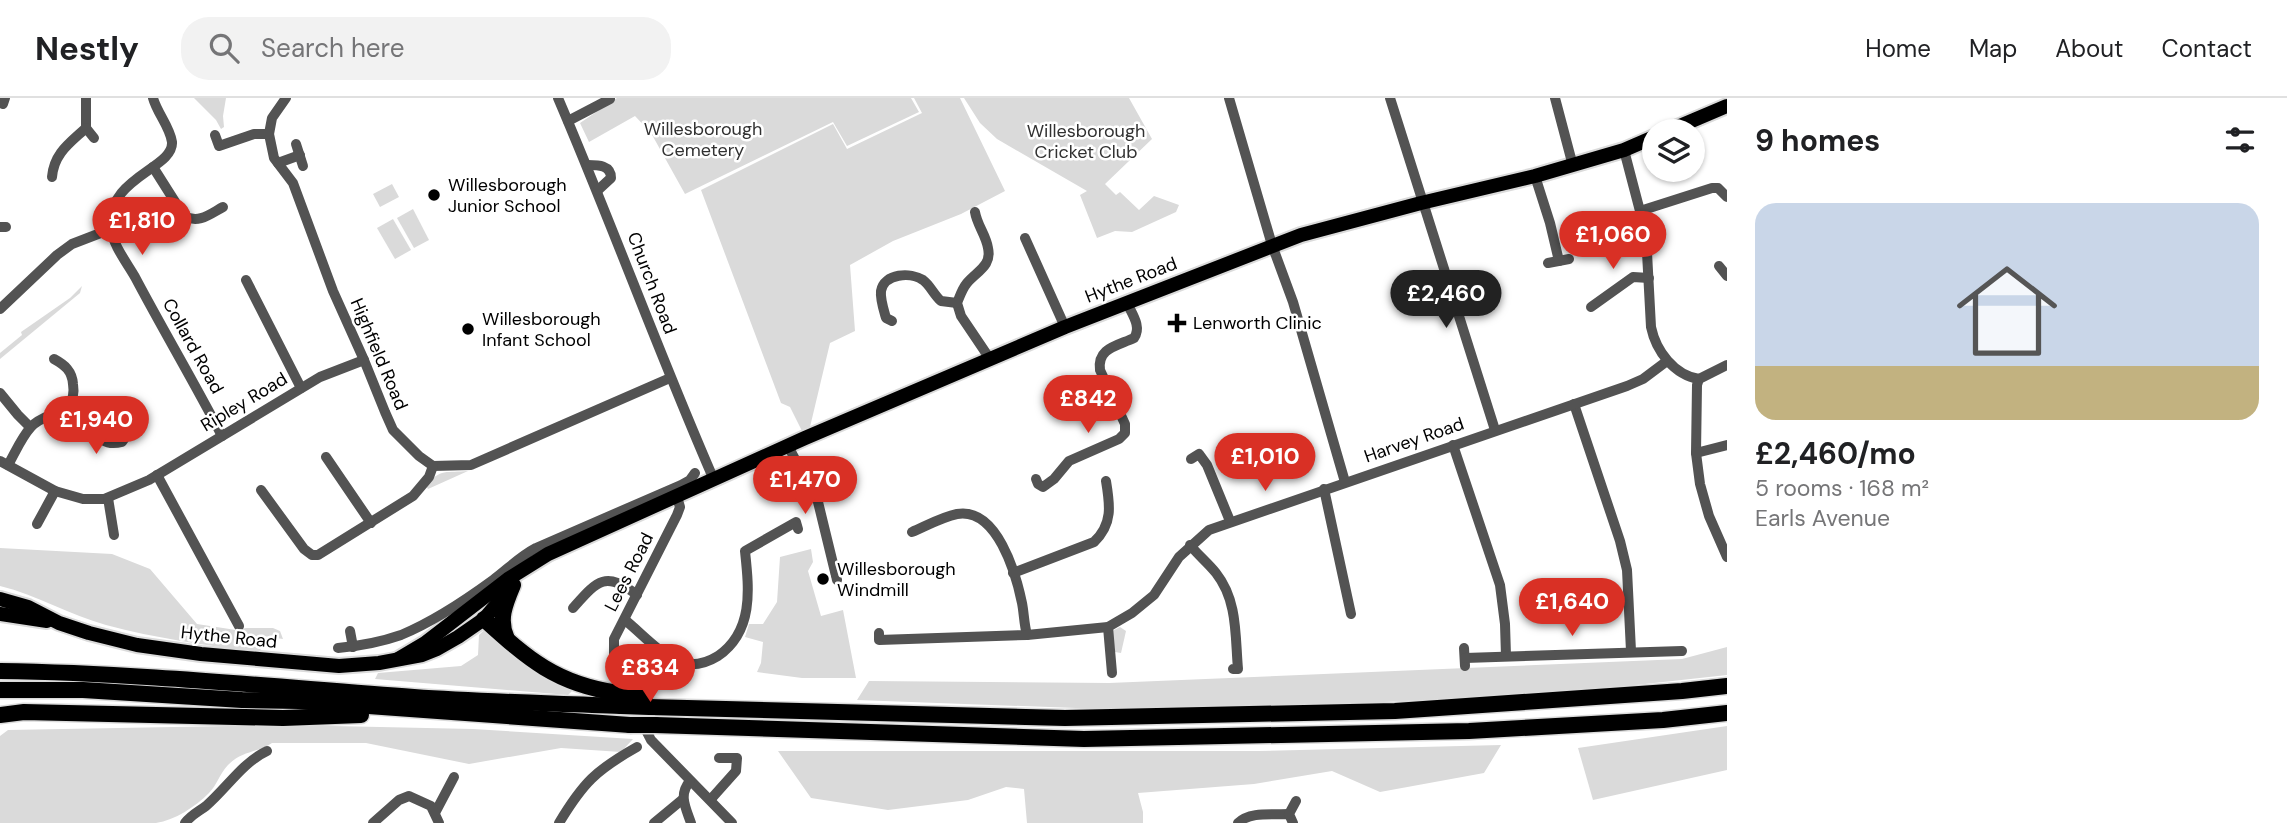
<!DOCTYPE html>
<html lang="en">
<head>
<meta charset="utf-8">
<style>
	:root { --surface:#fff; --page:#f2f2f2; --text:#202124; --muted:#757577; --line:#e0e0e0; --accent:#d93025 }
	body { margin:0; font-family:"DM Sans",sans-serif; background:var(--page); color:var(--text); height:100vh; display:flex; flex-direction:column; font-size:26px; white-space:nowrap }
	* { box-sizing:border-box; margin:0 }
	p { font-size:23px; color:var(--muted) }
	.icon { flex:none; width:38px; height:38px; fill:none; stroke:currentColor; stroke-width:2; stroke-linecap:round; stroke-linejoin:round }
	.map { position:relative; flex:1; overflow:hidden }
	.details { display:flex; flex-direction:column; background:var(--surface); width:560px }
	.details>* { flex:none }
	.controls { position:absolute; left:1642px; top:21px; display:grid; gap:14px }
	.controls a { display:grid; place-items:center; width:63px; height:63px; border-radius:50%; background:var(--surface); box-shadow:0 2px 5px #0004; font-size:35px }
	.price { position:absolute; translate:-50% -60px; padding:0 16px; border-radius:24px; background:var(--accent); color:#fff; font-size:23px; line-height:46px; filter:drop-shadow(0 2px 4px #0008) }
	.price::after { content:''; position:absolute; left:50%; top:42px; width:21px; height:16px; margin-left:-10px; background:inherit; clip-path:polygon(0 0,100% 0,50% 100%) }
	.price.current { background:#222; color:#fff }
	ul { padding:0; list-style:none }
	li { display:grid; align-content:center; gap:14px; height:371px; padding:0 28px }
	li span { display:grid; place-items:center; height:217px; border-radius:21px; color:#555 }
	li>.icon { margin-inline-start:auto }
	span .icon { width:126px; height:126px; fill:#fffc; stroke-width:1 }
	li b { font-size:30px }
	h2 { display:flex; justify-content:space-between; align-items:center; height:84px; padding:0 28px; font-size:30px }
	header { display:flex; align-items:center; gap:42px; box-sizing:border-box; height:98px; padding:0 35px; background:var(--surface); border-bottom:2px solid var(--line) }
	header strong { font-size:33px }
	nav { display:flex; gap:38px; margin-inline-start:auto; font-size:24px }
	.search { width:490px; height:63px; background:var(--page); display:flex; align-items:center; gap:18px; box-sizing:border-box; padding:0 24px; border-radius:28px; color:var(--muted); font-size:26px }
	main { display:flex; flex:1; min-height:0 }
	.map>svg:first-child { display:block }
	.green { fill:#dadada }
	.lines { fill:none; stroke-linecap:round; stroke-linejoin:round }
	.major-casing { stroke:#dbdbdb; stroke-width:18 }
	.highway-casing { stroke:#dbdbdb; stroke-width:19 }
	.minor { stroke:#535353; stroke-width:10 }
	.major { stroke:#000; stroke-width:14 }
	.highway { stroke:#000; stroke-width:16 }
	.highway-bridge-casing { stroke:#dbdbdb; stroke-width:19; stroke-linecap:butt }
	.highway-bridge { stroke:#000; stroke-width:16 }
	.poi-dot { fill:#000; stroke:#fff; stroke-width:2.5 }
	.labels { text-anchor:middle; stroke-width:5; stroke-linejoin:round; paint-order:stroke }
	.park-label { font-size:18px; fill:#313131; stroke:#fff }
	.poi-label { font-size:18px; fill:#000; stroke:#fff; text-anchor:start }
	.street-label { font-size:18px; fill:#000; stroke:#fff }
</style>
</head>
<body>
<header>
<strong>Nestly</strong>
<div class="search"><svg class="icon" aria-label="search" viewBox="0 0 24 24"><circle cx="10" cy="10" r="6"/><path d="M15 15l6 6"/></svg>Search here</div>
<nav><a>Home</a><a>Map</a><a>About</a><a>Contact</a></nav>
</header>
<main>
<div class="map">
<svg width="1727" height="725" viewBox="0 0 1727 725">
	<rect width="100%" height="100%" fill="#fff"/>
	<!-- green -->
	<g class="green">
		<polygon points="194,0 226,0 223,18 224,29 221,31 216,22"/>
		<polygon points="617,0 911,0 919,14 847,48 833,24 685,96 651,35 635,18 589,44 580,25"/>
		<polygon points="914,0 960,0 1005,93 961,116 893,143 850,167 855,233 830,245 810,329 802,333 790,309 781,305 701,92 833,26 847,51 922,15"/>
		<polygon points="964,0 1129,0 1152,41 1105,86 1116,97 1120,94 1139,112 1154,98 1179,107 1176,114 1132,134 1115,133 1097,140 1080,97 1087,93 997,41 980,25"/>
		<polygon points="392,86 399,99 380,109 373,96"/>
		<polygon points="413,111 429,142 414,150 397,120"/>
		<polygon points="393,121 411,152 395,161 377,130"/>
		<polygon points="82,188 80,195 0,261 0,255 22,237 21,234 70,200"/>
		<path d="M 468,373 L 428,391 L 426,388 C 440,370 447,375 468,373 Z"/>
		<path d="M 0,450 L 112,456 L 150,471 L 197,526 L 236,532 L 246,530 L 273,530 L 280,533 L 283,541 L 263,538 L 260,555 C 209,547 157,541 106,527 C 70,517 37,497 0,488 Z"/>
		<polygon points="811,451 813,464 808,473 821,518 843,512 856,580 802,580 757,574 761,565 763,544 745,539 749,526 763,526 777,504 780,459"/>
		<polygon points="1120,529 1126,533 1121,555 1115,554 1112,533"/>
		<polygon points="484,532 509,555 574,591 568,597 375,581 378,575 461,568 478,557 479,537"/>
		<polygon points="1727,549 1727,577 1554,596 1322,607 1103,611 857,602 869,583 1109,585 1682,561"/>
		<path d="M 287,627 L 473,631 L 633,641 L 621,654 L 561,650 L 469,666 L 366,645 L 272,645 C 257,655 243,652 228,667 C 220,675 217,687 209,695 C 195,709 175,722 156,725 L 0,725 L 0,638 L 8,632 Z"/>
		<polygon points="1727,628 1727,672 1593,702 1578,650"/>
		<polygon points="1501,647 1484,675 1380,694 1332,673 1254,686 1138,695 1143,714 1143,725 1027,725 1024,691 1006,689 968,702 888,712 811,700 778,653 1259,653"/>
	</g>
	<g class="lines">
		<defs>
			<g id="major">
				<polyline points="1668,33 1727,8"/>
				<polyline points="0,501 28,509 59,525 89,535 137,547 201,556 339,568 379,565 422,557 437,551 458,539 484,521 508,493"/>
				<polyline points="0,516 47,523"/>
				<polyline points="398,561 425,545 508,481 548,456 805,340 1065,229 1301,137 1421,105 1535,78 1624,52 1654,39"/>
			</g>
			<g id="highway">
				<path d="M 484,521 C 528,561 556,586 618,595"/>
				<path d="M 507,541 C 498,522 505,506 513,487"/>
				<path d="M 0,573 C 139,575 276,589 414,599 C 483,604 552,605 621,608"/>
				<polyline points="0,592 83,592 242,602 299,603 630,627"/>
				<polyline points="649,609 1065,620 1395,613 1682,593 1727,588"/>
				<polyline points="0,617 24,614 283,620 361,617"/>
				<polyline points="655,627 1084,641 1469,633 1663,622 1727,615"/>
			</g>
		</defs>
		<!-- major casing -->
		<use href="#major" class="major-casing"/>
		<!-- highway casing -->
		<use href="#highway" class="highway-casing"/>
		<!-- minor -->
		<g class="minor">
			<polyline points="86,0 86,30 94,40"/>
			<path d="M 153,0 C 157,15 170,29 172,44 C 174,71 105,79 111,131 C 113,147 127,165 135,179 C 163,232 194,284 222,338"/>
			<polyline points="286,0 272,20 269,36 274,60 293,85 333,193 364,262 385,314 393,332 419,358 433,368 471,367 670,280"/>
			<path d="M 558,0 C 612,126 659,256 714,382"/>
			<polyline points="1229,0 1272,147 1293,204 1345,384"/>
			<polyline points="1390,0 1495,332"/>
			<polyline points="1555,0 1573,68"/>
			<polyline points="3,6 5,0"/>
			<polyline points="568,23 610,1"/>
			<polyline points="215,37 219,48 254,36 269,36"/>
			<polyline points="296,46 303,68"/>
			<path d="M 1624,52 L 1646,136 L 1651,229 C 1656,253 1674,277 1699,281"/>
			<polyline points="278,65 300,57"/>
			<path d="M 588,67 C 598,67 611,67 611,80 L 598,92"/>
			<path d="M 153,69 L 184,118 C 199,126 210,116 223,109"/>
			<polyline points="1535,78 1550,125 1559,163"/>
			<path d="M 52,79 C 54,55 70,45 86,30"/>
			<polyline points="1640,113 1712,90 1718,90 1727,99"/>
			<path d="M 975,114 C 977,127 986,137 988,150 C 992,168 977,173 967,185 C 962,191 960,198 957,205 L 961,218 L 990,261"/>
			<polyline points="0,129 6,129"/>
			<polyline points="1025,140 1065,229"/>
			<polyline points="1548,165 1569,161"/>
			<polyline points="1719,168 1727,178"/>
			<polyline points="246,182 301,290"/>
			<polyline points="1591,209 1633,179 1649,180"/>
			<polyline points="0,211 57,157 72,146 111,131"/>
			<path d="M 892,223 L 886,220 C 884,213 880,201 881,193 C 884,175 911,174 923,182 C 930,187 934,197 941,203 L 957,205"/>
			<polyline points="1727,267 1699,281 1697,287 1696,355 1700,386 1709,418 1727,459"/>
			<polyline points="0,295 18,317 30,329"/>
			<path d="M 69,306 C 75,311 81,317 86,323 C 97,337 102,349 122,344 L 131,331"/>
			<polyline points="1574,306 1620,443 1627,472 1631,553"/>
			<polyline points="1453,347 1500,487 1505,526 1506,558"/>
			<polyline points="788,348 818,404 837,482"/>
			<polyline points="1696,355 1727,347"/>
			<polyline points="326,359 371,425"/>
			<polyline points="1191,361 1199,356 1207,367 1230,423"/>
			<polyline points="0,363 55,393 83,401 104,401 149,382 320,279 364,262"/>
			<path d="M 8,367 C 15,355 21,340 31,329 C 46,312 78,318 73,286 C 72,273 65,267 54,261"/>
			<polyline points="157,377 239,528"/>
			<path d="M 1036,381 L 1038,386 L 1043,389 L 1054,381 L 1069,363 L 1119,341 L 1125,335 L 1125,326 L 1100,272 C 1097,250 1117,248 1134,240 C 1142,229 1132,216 1127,205"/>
			<polyline points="1324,391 1351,516"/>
			<polyline points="261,392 304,451 312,457 318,457 413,398 429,379 433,368"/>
			<polyline points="677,399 680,409 677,417 614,541 614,563 621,584 651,642 732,725"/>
			<polyline points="108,400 114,437"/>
			<polyline points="37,426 55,393"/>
			<path d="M 912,434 C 926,428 942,419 957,416 C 997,409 1016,476 1022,505 C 1024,515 1024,526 1027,537"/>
			<path d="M 1190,447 C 1198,457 1208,465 1216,475 C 1238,503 1235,538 1238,571 L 1233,571"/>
			<path d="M 1013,475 L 1094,444 C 1113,426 1110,407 1106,383"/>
			<path d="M 573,510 C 597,483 605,472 637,497"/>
			<path d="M 625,522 C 640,534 659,555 676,563 C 690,569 705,566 718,558 C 754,533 749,491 745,453 L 796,424 L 798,431"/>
			<polyline points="1108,529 1112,575"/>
			<polyline points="350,533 353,549"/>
			<polyline points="879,535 879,542 1027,537 1108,529 1132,515 1154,497 1179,459 1209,432 1627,288 1643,281 1667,263"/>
			<path d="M 338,550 C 359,548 381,544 401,537 C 430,525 467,501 493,482 C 508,471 519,459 536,450 L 681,387 L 690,382 L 695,375"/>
			<polyline points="1464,550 1465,568"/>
			<polyline points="1465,560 1682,553"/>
			<path d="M 690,683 C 678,697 686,710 691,725"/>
			<polyline points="711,701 736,673 737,660 719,660"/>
			<polyline points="435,715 454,679"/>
			<path d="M 185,725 C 191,717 198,714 206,708 C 226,691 243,664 267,653"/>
			<polyline points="373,725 399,702 409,698 431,708 439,725"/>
			<path d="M 559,725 C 583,685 596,672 637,649"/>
			<polyline points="654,725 683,701"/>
			<path d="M 1238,725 C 1250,713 1273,717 1289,716"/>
			<polyline points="1293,725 1289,716 1296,703"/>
		</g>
		<!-- major -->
		<use href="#major" class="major"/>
		<!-- highway -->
		<use href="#highway" class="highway"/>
		<defs>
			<g id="highway-bridge">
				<polyline points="618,595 645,598"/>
				<polyline points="621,608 649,609"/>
				<polyline points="630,627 655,627"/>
			</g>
		</defs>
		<!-- highway-bridge casing -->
		<use href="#highway-bridge" class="highway-bridge-casing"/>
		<!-- highway-bridge -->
		<use href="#highway-bridge" class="highway-bridge"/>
	</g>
	<!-- markers -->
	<g class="poi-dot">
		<circle cx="434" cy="97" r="7"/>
		<path d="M1173.5 214.5h7v7h7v7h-7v7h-7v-7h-7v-7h7z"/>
		<circle cx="468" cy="231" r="7"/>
		<circle cx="823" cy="481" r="7"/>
	</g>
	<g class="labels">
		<!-- park labels -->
		<g class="park-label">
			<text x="703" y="37">Willesborough<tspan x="703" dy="21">Cemetery</tspan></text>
			<text x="1086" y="39">Willesborough<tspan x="1086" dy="21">Cricket Club</tspan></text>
		</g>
		<!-- poi labels -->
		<g class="poi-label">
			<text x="448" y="93">Willesborough<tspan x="448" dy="21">Junior School</tspan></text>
			<text x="482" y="227">Willesborough<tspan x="482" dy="21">Infant School</tspan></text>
			<text x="1193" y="231">Lenworth Clinic</text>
			<text x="837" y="477">Willesborough<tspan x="837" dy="21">Windmill</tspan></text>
		</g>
		<!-- street labels -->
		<g class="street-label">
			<text transform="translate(1131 182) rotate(-21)" y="6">Hythe Road</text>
			<text transform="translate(652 185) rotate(69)" y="6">Church Road</text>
			<text transform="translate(193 248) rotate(61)" y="6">Collard Road</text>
			<text transform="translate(379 256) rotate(67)" y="6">Highfield Road</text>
			<text transform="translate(244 304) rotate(-31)" y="6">Ripley Road</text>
			<text transform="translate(1414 342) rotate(-19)" y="6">Harvey Road</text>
			<text transform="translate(629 474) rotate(-63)" y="6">Lees Road</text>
			<text transform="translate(229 539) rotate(6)" y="6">Hythe Road</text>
		</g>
	</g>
</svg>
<div class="controls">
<a><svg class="icon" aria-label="layers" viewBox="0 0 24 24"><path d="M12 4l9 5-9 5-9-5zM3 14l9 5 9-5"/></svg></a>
</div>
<b class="price" style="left:142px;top:159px">£1,810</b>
<b class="price" style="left:1613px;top:173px">£1,060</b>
<b class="price current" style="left:1446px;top:232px">£2,460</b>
<b class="price" style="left:1088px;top:337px">£842</b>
<b class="price" style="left:96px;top:358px">£1,940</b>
<b class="price" style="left:1265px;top:395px">£1,010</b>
<b class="price" style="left:805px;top:418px">£1,470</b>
<b class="price" style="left:1572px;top:540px">£1,640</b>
<b class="price" style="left:650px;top:606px">£834</b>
</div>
<section class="details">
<h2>9 homes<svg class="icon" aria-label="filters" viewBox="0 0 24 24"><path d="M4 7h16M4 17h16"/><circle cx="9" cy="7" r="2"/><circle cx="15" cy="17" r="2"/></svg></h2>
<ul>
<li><span style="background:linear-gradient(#c9d6e8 75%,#c2b280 0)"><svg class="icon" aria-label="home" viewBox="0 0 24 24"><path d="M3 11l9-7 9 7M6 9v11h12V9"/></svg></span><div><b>£2,460/mo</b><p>5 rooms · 168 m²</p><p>Earls Avenue</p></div></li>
</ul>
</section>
</main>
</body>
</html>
